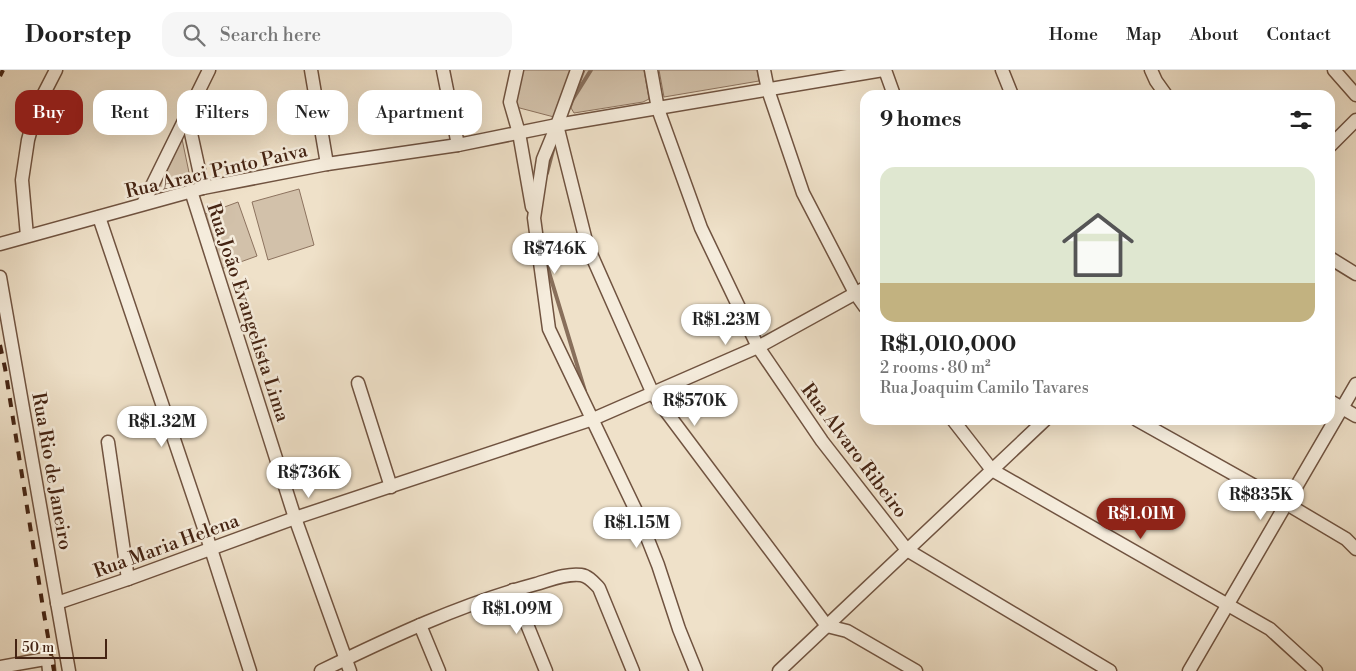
<!DOCTYPE html>
<html lang="en">
<head>
<meta charset="utf-8">
<style>
	:root { --surface:#fff; --page:#f6f6f6; --text:#222; --muted:#767676; --line:#e0e0e0; --accent:#8f2418 }
	body { margin:0; font-family:"Libre Bodoni",serif; background:var(--page); color:var(--text); height:100vh; display:flex; flex-direction:column; font-size:19px; white-space:nowrap }
	* { box-sizing:border-box; margin:0 }
	p { font-size:16px; color:var(--muted) }
	.icon { flex:none; width:28px; height:28px; fill:none; stroke:currentColor; stroke-width:2; stroke-linecap:round; stroke-linejoin:round }
	.map { position:relative; flex:1; overflow:hidden }
	.panel { position:absolute; left:860px; top:20px; width:475px; height:335px; display:flex; flex-direction:column; background:var(--surface); border-radius:15px; box-shadow:0 5px 20px #0002 }
	.panel>* { flex:none }
	.guide { position:absolute; left:15px; top:20px; width:475px; height:45px; display:flex; gap:10px }
	.scale { position:absolute; left:15px; bottom:12px; width:92px; box-sizing:border-box; padding-left:5px; border:2px solid #452413; border-top:0; font-size:14px; line-height:18px; white-space:nowrap; color:#452413; -webkit-text-stroke:4px #f5ecdc; paint-order:stroke }
	.price { position:absolute; translate:-50% -42px; padding:0 11px; border-radius:18px; background:#fff; color:#222; font-size:16px; line-height:32px; filter:drop-shadow(0 1px 2px #0008) }
	.price::after { content:''; position:absolute; left:50%; top:30px; width:15px; height:11px; margin-left:-8px; background:inherit; clip-path:polygon(0 0,100% 0,50% 100%) }
	.price.on { background:var(--accent); color:#fff }
	ul { padding:0; list-style:none }
	li { display:grid; align-content:center; gap:10px; height:265px; padding:0 20px }
	li span { display:grid; place-items:center; height:155px; border-radius:15px; color:#555 }
	li>.icon { margin-inline-start:auto }
	span .icon { width:90px; height:90px; fill:#fffc; stroke-width:1 }
	li b { font-size:21px }
	h2 { display:flex; justify-content:space-between; align-items:center; height:60px; padding:0 20px; font-size:21px }
	.tag { padding:0 18px; border-radius:15px; background:var(--surface); box-shadow:0 5px 20px #0002; font-size:18px; line-height:45px }
	.tag.on { background:var(--accent); color:#fff }
	header { display:flex; align-items:center; gap:30px; box-sizing:border-box; height:70px; padding:0 25px; background:var(--surface); border-bottom:1px solid var(--line) }
	header strong { font-size:24px }
	nav { display:flex; gap:28px; margin-inline-start:auto; font-size:18px }
	.search { width:350px; height:45px; background:var(--page); display:flex; align-items:center; gap:12px; box-sizing:border-box; padding:0 18px; border-radius:15px; color:var(--muted); font-size:19px }
	.map>svg:first-child { display:block }
	.green { fill:#d2c1aa; stroke:#8c725e }
	.lines { fill:none; stroke-linecap:round; stroke-linejoin:round }
	.stream { stroke:#886f5b; stroke-width:4 }
	.street-casing { stroke:#705340; stroke-width:15 }
	.street { stroke:#f5ecdc; stroke-width:12 }
	.rail { stroke:#452413; stroke-width:4; stroke-dasharray:9 9; stroke-linecap:butt }
	.labels { text-anchor:middle; stroke-width:5; stroke-linejoin:round; paint-order:stroke }
	.street-label { font-size:19px; fill:#452413; stroke:#f5ecdc }
</style>
</head>
<body>
<header>
<strong>Doorstep</strong>
<div class="search"><svg class="icon" aria-label="search" viewBox="0 0 24 24"><circle cx="10" cy="10" r="6"/><path d="M15 15l6 6"/></svg>Search here</div>
<nav><a>Home</a><a>Map</a><a>About</a><a>Contact</a></nav>
</header>
<div class="map">
<svg width="1356" height="601" viewBox="0 0 1356 601">
	<rect width="100%" height="100%" fill="#efe1c9"/>
	<filter id="stains"><feTurbulence type="fractalNoise" baseFrequency=".004" numOctaves="4"/><feColorMatrix values="0 0 0 0 .2 0 0 0 0 .09 0 0 0 0 .02 0 0 0 .5 -.17"/></filter>
	<radialGradient id="worn" r=".72"><stop offset=".6" stop-color="#630" stop-opacity="0"/><stop offset="1" stop-color="#630" stop-opacity=".3"/></radialGradient>
	<!-- green -->
	<g class="green">
		<polygon points="519,0 573,0 554,47 516,37"/>
		<polygon points="585,0 644,0 649,29 643,32 574,43 571,38"/>
		<polygon points="659,0 757,0 759,11 664,27"/>
		<polygon points="182,69 191,112 157,122 157,121"/>
		<polygon points="299,119 314,175 268,190 252,132"/>
		<polygon points="238,132 257,186 221,199 203,145"/>
	</g>
	<g class="lines">
		<!-- stream -->
		<g class="stream">
			<polyline points="571,32 591,0"/>
			<polyline points="547,103 553,80"/>
			<polyline points="545,189 585,321"/>
		</g>
		<defs>
			<g id="street">
				<polyline points="311,0 327,94"/>
				<polyline points="443,0 458,75"/>
				<polyline points="517,0 510,32 519,63 532,137"/>
				<polyline points="577,0 557,55 543,89 534,148 549,259 639,447 658,495 679,559 696,601"/>
				<polyline points="651,0 658,39 701,158 758,277 822,371 907,480 1110,601"/>
				<polyline points="764,0 768,20 803,123 855,223 865,237"/>
				<polyline points="885,0 894,25"/>
				<polyline points="1002,0 1012,25"/>
				<polyline points="1151,0 1156,11 1166,25"/>
				<polyline points="1334,0 1356,25"/>
				<polyline points="187,45 203,118"/>
				<polyline points="557,55 587,175 653,324 827,556 847,561 916,601"/>
				<polyline points="1330,76 1356,50"/>
				<polyline points="191,121 295,448 350,601"/>
				<polyline points="143,134 209,0"/>
				<polyline points="99,147 211,479 250,601"/>
				<polyline points="27,166 22,110 28,70 37,37 56,0"/>
				<polyline points="0,174 203,118 327,94 458,75 557,55 883,0"/>
				<polyline points="1330,188 1356,204"/>
				<polyline points="0,207 69,601"/>
				<polyline points="358,313 391,417"/>
				<polyline points="1330,331 1356,346"/>
				<polyline points="953,350 992,400 1270,559 1316,601"/>
				<polyline points="1137,350 1287,434 1346,469 1356,479"/>
				<polyline points="108,372 128,509"/>
				<polyline points="513,520 546,601"/>
				<polyline points="57,533 128,509 295,448 593,349 758,277 865,218"/>
				<polyline points="420,555 439,601"/>
				<polyline points="0,597 45,589 48,591 49,601"/>
				<path d="M 321,601 C 391,567 461,534 536,514 C 550,510 567,503 581,505 C 589,506 594,513 599,518 L 633,601"/>
				<polyline points="779,601 1045,350"/>
				<polyline points="1189,601 1356,314"/>
			</g>
		</defs>
		<!-- street casing -->
		<use href="#street" class="street-casing"/>
		<!-- street -->
		<use href="#street" class="street"/>
		<!-- rail -->
		<g class="rail">
			<polyline points="0,6 3,0"/>
			<polyline points="0,275 5,298 44,544 54,601"/>
		</g>
	</g>
	<g class="labels">
		<!-- street labels -->
		<g class="street-label">
			<text transform="translate(216 100) rotate(-13)" y="7">Rua Araci Pinto Paiva</text>
			<text transform="translate(249 242) rotate(72)" y="7">Rua João Evangelista Lima</text>
			<text transform="translate(855 380) rotate(53)" y="7">Rua Alvaro Ribeiro</text>
			<text transform="translate(53 401) rotate(80)" y="7">Rua Rio de Janeiro</text>
			<text transform="translate(166 475) rotate(-20)" y="7">Rua Maria Helena</text>
		</g>
	</g>
	<rect width="100%" height="100%" filter="url(#stains)"/>
	<rect width="100%" height="100%" fill="url(#worn)"/>
</svg>
<div class="scale">50 m</div>
<b class="price" style="left:555px;top:205px">R$746K</b>
<b class="price" style="left:726px;top:276px">R$1.23M</b>
<b class="price" style="left:695px;top:357px">R$570K</b>
<b class="price" style="left:162px;top:378px">R$1.32M</b>
<b class="price" style="left:309px;top:429px">R$736K</b>
<b class="price" style="left:1261px;top:451px">R$835K</b>
<b class="price on" style="left:1141px;top:470px">R$1.01M</b>
<b class="price" style="left:637px;top:479px">R$1.15M</b>
<b class="price" style="left:517px;top:565px">R$1.09M</b>
<div class="guide">
<a class="tag on">Buy</a>
<a class="tag">Rent</a>
<a class="tag">Filters</a>
<a class="tag">New</a>
<a class="tag">Apartment</a>
</div>
<section class="panel">
<h2>9 homes<svg class="icon" aria-label="filters" viewBox="0 0 24 24"><path d="M4 7h16M4 17h16"/><circle cx="9" cy="7" r="2"/><circle cx="15" cy="17" r="2"/></svg></h2>
<ul>
<li><span style="background:linear-gradient(#dfe7d0 75%,#c2b280 0)"><svg class="icon" aria-label="home" viewBox="0 0 24 24"><path d="M3 11l9-7 9 7M6 9v11h12V9"/></svg></span><div><b>R$1,010,000</b><p>2 rooms · 80 m²</p><p>Rua Joaquim Camilo Tavares</p></div></li>
</ul>
</section>
</div>
</body>
</html>
